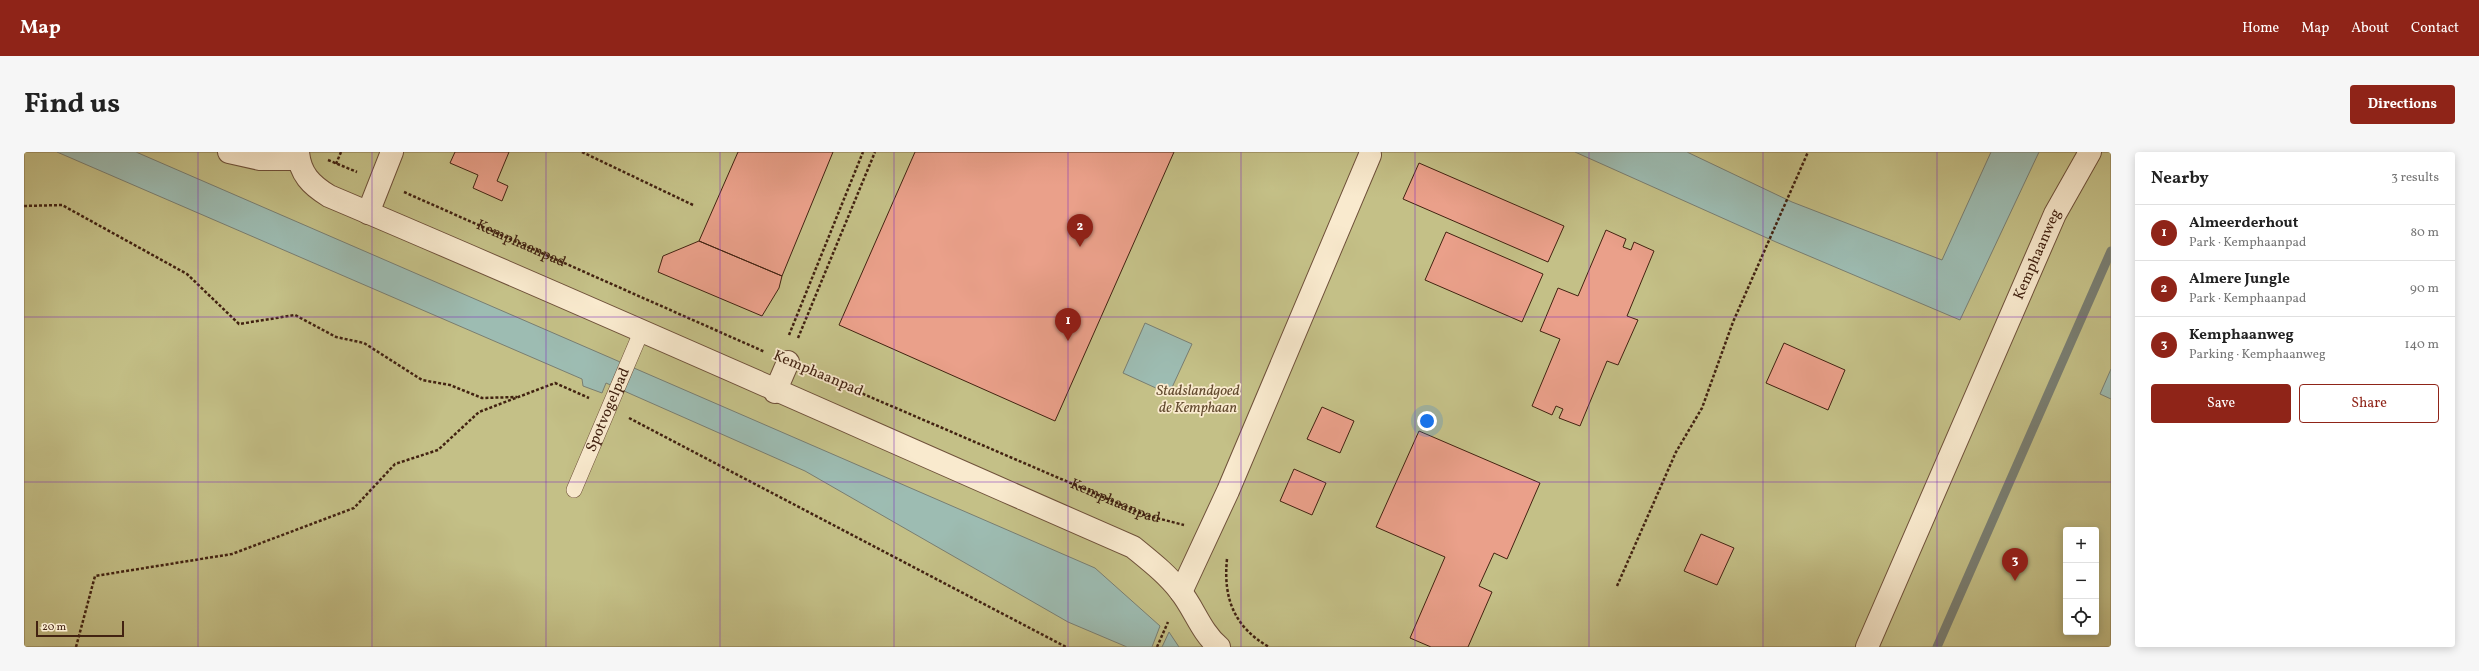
<!DOCTYPE html>
<meta charset="utf-8">
<style>
body{margin:0;font-family:Vollkorn,serif;background:#f6f6f6;color:#222}
.controls{position:absolute;right:12px;bottom:12px;display:grid;overflow:hidden;border-radius:4px;box-shadow:0 2px 10px #0003}
.controls button{width:36px;height:36px;display:grid;place-items:center;padding:0;border:0;border-bottom:1px solid #e0e0e0;background:#fff;color:#222;font:20px sans-serif}
.scale{position:absolute;left:12px;bottom:10px;width:88px;box-sizing:border-box;padding-left:4px;border:2px solid #422211;border-top:0;font-size:11px;line-height:14px;white-space:nowrap;color:#422211;-webkit-text-stroke:3px #f9eace;paint-order:stroke}
.you{position:absolute;left:1403px;top:269px;width:14px;height:14px;margin:-10px;border:3px solid #fff;border-radius:50%;background:#1a73e8;box-shadow:0 0 0 6px #1a73e833}
.badge{display:grid;place-items:center;width:26px;height:26px;border-radius:50%;background:#8f2418;color:#fff;font-size:13px;font-weight:700}
.pin{position:absolute;translate:-50% -33px;filter:drop-shadow(0 1px 2px #0008)}
.pin::after{content:'';position:absolute;top:21px;width:14px;height:12px;background:inherit;clip-path:polygon(0 0,100% 0,50% 100%)}
.list{margin:0;padding:0;list-style:none}
h2{display:flex;justify-content:space-between;align-items:center;height:52px;margin:0;padding:0 16px;font-size:17px}
h2 small{font-size:13px;font-weight:400;color:#767676}
.list li{display:grid;grid-template-columns:26px 1fr auto;gap:12px;align-items:center;box-sizing:border-box;height:56px;padding:0 16px;border-top:1px solid #e0e0e0}
.list b{display:block;font-size:15px;white-space:nowrap}
.list p{margin:0;font-size:13px;white-space:nowrap;color:#767676}
.list em{font-size:13px;font-style:normal;color:#767676}
.actions{display:flex;gap:8px;padding:12px 16px}
.actions a{flex:1;padding:9px 0;border:1px solid #8f2418;border-radius:4px;text-align:center;font-size:14px;color:#8f2418}
.actions .main{background:#8f2418;color:#fff}
.icon{flex:none;width:22px;height:22px;fill:none;stroke:currentColor;stroke-width:2;stroke-linecap:round;stroke-linejoin:round}
.map{position:relative;flex:none;width:2087px;height:495px;overflow:hidden;border-radius:4px}
header{display:flex;align-items:center;gap:24px;box-sizing:border-box;height:56px;padding:0 20px;background:#8f2418;color:#fff}
header strong{font-size:19px}
nav{display:flex;gap:22px;margin-inline-start:auto;font-size:14px}
.intro{display:flex;align-items:center;justify-content:space-between;box-sizing:border-box;height:96px;padding:0 24px}
h1{margin:0;font-size:28px}
.button{padding:10px 18px;border-radius:4px;background:#8f2418;color:#fff;font-size:14px;font-weight:700}
main{display:flex;gap:24px;padding:0 24px}
aside{flex:1;background:#fff;border-radius:4px;box-shadow:0 2px 10px #0003}
.map>svg:first-child{display:block}
.green{fill:#c4c087;stroke:#83714c;fill-rule:evenodd}
.water{fill:#9dbcb2;stroke:#797e72}
.lines{fill:none;stroke-linecap:round;stroke-linejoin:round}
.stream{stroke:#797e72;stroke-width:9}
.building{fill:#eaa08a;stroke:#422211}
.service-casing{stroke:#6f513a;stroke-width:16}
.minor-casing{stroke:#6f513a;stroke-width:24}
.path{stroke:#422211;stroke-width:2.5;stroke-dasharray:3 2;stroke-linecap:butt}
.service{stroke:#f9eace;stroke-width:15}
.minor{stroke:#f9eace;stroke-width:22}
.grid{fill:none;stroke:#7b2cbf;stroke-width:1;stroke-opacity:0.55}
.labels{text-anchor:middle;dominant-baseline:central;stroke-width:3.5;stroke-linejoin:round;paint-order:stroke}
.street-label{font-size:15px;fill:#422211;stroke:#f9eace}
.park-label{font-size:15px;font-style:italic;fill:#624a2e;stroke:#f9eace}
</style>
<header>
<strong>Map</strong>
<nav><a>Home</a><a>Map</a><a>About</a><a>Contact</a></nav>
</header>
<div class="intro"><h1>Find us</h1><a class="button">Directions</a></div>
<main>
<div class="map">
<svg width="2087" height="495" viewBox="0 0 2087 495">
<rect width="100%" height="100%" fill="#f6dfb3"/>
<filter id="stains"><feTurbulence type="fractalNoise" baseFrequency=".005" numOctaves="4"/><feColorMatrix values="0 0 0 0 .2 0 0 0 0 .09 0 0 0 0 .02 0 0 0 .5 -.17"/></filter>
<radialGradient id="worn" r=".72"><stop offset=".6" stop-color="#630" stop-opacity="0"/><stop offset="1" stop-color="#630" stop-opacity=".3"/></radialGradient>
<path class="green" d="M 0,0 L 2087,0 L 2087,495 L 0,495 ZM 2042,378 L 2072,378 L 2072,480 L 2042,480 Z"/>
<path class="water" d="M 33,0 L 112,0 L 1071,416 L 1136,474 L 1128,495 L 1103,495 L 1044,470 L 781,319 L 582,231 L 578,241 L 559,234 L 558,227 Z
M 1551,0 L 1663,0 L 1768,50 L 1918,108 L 1967,0 L 2015,0 L 1936,168 L 1752,90 Z
M 1121,171 L 1168,192 L 1145,242 L 1099,221 Z
M 2087,217 L 2087,247 L 2076,242 Z
M 1145,480 L 1155,495 L 1138,495 Z"/>
<g class="lines">
<path class="stream" d="M 1913,495 L 2087,99"/>
</g>
<path class="building" d="M 431,0 L 485,0 L 473,29 L 484,34 L 478,49 L 449,36 L 454,23 L 426,11 Z
M 714,0 L 809,0 L 758,124 L 675,89 Z
M 891,0 L 1150,0 L 1031,269 L 815,173 Z
M 1395,11 L 1540,74 L 1524,110 L 1379,47 Z
M 1582,78 L 1602,87 L 1599,95 L 1607,98 L 1610,90 L 1630,99 L 1603,164 L 1614,168 L 1594,213 L 1583,209 L 1556,274 L 1535,266 L 1539,257 L 1532,254 L 1528,263 L 1508,254 L 1536,187 L 1516,179 L 1534,136 L 1554,144 Z
M 1422,80 L 1519,122 L 1498,170 L 1401,128 Z
M 675,89 L 758,124 L 755,136 L 738,164 L 634,120 L 639,104 Z
M 1760,191 L 1821,218 L 1804,258 L 1742,231 Z
M 1298,255 L 1330,269 L 1316,301 L 1283,287 Z
M 1395,279 L 1516,331 L 1483,407 L 1470,401 L 1455,434 L 1468,440 L 1444,495 L 1407,495 L 1386,486 L 1421,405 L 1352,375 Z
M 1270,317 L 1302,331 L 1288,363 L 1256,349 Z
M 1677,382 L 1710,396 L 1693,433 L 1660,419 Z"/>
<g class="lines">
<g class="service-casing">
<g id="service">
<path id="s3" d="M 550,338 L 618,178"/>
</g>
</g>
<g class="minor-casing">
<g id="minor">
<path d="M 205,0 L 236,7 L 274,7"/>
<path d="M 274,0 C 276,22 287,33 305,44 C 575,158 841,278 1109,395 C 1126,409 1143,422 1156,439 C 1170,456 1177,480 1195,495"/>
<path d="M 344,61 L 368,0"/>
<path d="M 751,240 L 764,210"/>
<path d="M 1157,440 L 1204,339 L 1346,3"/>
<path id="s4" d="M 1843,495 L 2031,62 L 2066,0"/>
</g>
</g>
<g class="path">
<path d="M 558,0 L 669,53"/>
<path d="M 304,8 L 333,20"/>
<path d="M 312,12 L 317,0"/>
<path id="s1" d="M 380,40 L 741,200"/>
<path d="M 0,54 L 38,53 L 163,122 L 215,172 L 271,163 L 312,185 L 340,191 L 398,228 L 426,233 L 458,246 L 493,245"/>
<path d="M 765,183 L 839,0"/>
<path d="M 774,186 L 851,0"/>
<path id="s2" d="M 788,220 L 1121,363 L 1160,373"/>
<path d="M 605,266 L 1042,495"/>
<path d="M 1203,407 C 1199,446 1210,475 1245,495"/>
<path d="M 1593,434 L 1652,300 L 1678,256 L 1709,170 L 1784,0"/>
<path d="M 52,495 L 71,424 L 208,402 L 330,356 L 371,312 L 414,298 L 455,260 L 531,231 L 565,246"/>
<path d="M 1133,495 L 1144,470"/>
</g>
<use href="#service" class="service"/>
<use href="#minor" class="minor"/>
</g>
<path class="grid" d="M 174,0 L 174,495M 348,0 L 348,495M 522,0 L 522,495M 696,0 L 696,495M 870,0 L 870,495M 1044,0 L 1044,495M 1217,0 L 1217,495M 1391,0 L 1391,495M 1565,0 L 1565,495M 1739,0 L 1739,495M 1913,0 L 1913,495M 0,165 L 2087,165M 0,330 L 2087,330"/>
<g class="labels">
<g class="street-label">
<text stroke="none"><textPath href="#s1" startOffset="128">Kemphaanpad</textPath></text>
<text stroke="none"><textPath href="#s4" startOffset="428">Kemphaanweg</textPath></text>
<text transform="translate(794 222) rotate(23)">Kemphaanpad</text>
<text stroke="none"><textPath href="#s3" startOffset="87">Spotvogelpad</textPath></text>
<text stroke="none"><textPath href="#s2" startOffset="330">Kemphaanpad</textPath></text>
</g>
<g class="park-label">
<text x="1174" y="239">Stadslandgoed<tspan x="1174" dy="17">de Kemphaan</tspan></text>
</g>
</g>
<rect width="100%" height="100%" filter="url(#stains)"/>
<rect width="100%" height="100%" fill="url(#worn)"/>
</svg>
<div class="controls">
<button>+</button>
<button>−</button>
<button><svg class="icon" aria-label="locate" viewBox="0 0 24 24"><circle cx="12" cy="12" r="6"/><path d="M12 2v4M12 18v4M2 12h4M18 12h4"/></svg></button>
</div>
<div class="scale">20 m</div>
<div class="you"></div>
<div class="pin badge" style="left:1044px;top:189px">1</div>
<div class="pin badge" style="left:1056px;top:95px">2</div>
<div class="pin badge" style="left:1991px;top:429px">3</div>
</div>
<aside>
<h2>Nearby<small>3 results</small></h2>
<ul class="list">
<li><span class="badge">1</span><div><b>Almeerderhout</b><p>Park · Kemphaanpad</p></div><em>80 m</em></li>
<li><span class="badge">2</span><div><b>Almere Jungle</b><p>Park · Kemphaanpad</p></div><em>90 m</em></li>
<li><span class="badge">3</span><div><b>Kemphaanweg</b><p>Parking · Kemphaanweg</p></div><em>140 m</em></li>
</ul>
<div class="actions"><a class="main">Save</a><a>Share</a></div>
</aside>
</main>
